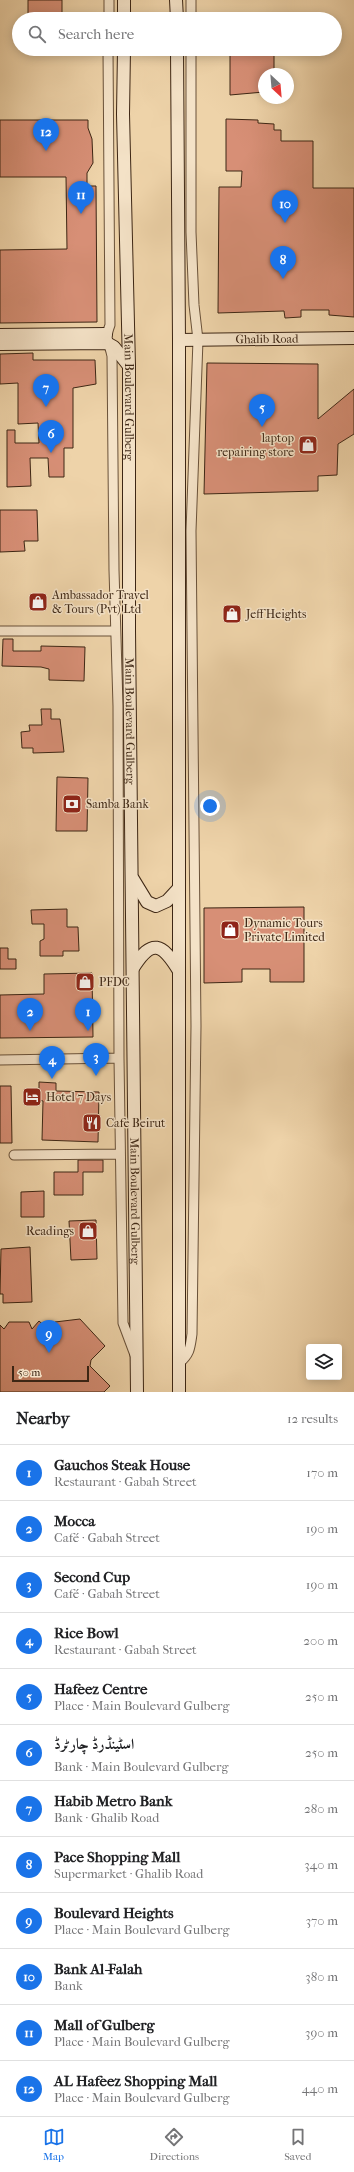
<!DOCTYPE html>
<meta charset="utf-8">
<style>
body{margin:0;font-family:"IM FELL French Canon",Amiri,serif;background:#f2f2f2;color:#202124}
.controls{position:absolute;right:12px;bottom:12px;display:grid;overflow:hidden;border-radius:4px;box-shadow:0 2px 10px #0003}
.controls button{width:36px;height:36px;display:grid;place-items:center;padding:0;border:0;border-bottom:1px solid #e0e0e0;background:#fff;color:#202124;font:20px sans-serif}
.compass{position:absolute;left:258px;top:68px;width:36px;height:36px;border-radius:50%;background:#fff;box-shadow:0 2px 10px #0003;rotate:154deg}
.scale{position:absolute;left:12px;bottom:10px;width:77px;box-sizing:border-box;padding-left:4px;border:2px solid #3d2614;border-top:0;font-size:11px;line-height:14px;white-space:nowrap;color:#3d2614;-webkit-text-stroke:3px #f4e2c7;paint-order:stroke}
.you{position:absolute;left:210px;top:806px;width:14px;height:14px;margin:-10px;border:3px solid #fff;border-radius:50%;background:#1a73e8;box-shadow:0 0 0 6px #1a73e833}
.badge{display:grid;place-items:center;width:26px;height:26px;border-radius:50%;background:#1a73e8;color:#fff;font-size:13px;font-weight:700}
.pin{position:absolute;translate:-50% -33px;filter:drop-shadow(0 1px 2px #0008)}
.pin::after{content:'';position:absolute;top:21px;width:14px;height:12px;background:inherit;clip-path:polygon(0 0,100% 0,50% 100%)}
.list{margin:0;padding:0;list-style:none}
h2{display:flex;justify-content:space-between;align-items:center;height:52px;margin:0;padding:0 16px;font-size:17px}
h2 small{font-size:13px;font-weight:400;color:#757577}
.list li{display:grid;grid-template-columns:26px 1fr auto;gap:12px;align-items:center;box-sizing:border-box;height:56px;padding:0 16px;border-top:1px solid #e0e0e0}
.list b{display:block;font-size:15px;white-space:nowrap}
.list p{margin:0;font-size:13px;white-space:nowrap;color:#757577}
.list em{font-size:13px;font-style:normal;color:#757577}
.icon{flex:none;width:22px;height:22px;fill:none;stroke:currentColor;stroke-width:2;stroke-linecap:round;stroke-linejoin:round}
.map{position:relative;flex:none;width:354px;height:1392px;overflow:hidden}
.search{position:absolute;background:#fff;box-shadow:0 2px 10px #0003;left:12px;right:12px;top:12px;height:44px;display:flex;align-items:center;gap:10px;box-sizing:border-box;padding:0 14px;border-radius:22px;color:#757577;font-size:15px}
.sheet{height:724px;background:#fff}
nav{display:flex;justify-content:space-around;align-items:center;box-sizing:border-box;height:56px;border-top:1px solid #e0e0e0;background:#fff;font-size:11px;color:#757577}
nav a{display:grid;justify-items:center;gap:2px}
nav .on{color:#1a73e8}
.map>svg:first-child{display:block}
.building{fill:#d78f76;stroke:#3d2614}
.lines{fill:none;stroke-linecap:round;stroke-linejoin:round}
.street-casing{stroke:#695139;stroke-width:11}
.secondary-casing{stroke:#3d2614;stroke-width:14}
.street{stroke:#f4e2c7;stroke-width:9}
.secondary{stroke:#f4e2c7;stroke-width:12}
.labels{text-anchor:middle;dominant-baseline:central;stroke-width:3;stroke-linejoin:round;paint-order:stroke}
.street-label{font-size:12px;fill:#3d2614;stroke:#f4e2c7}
.poi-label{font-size:12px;fill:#3d2614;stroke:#f4e2c7;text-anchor:start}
</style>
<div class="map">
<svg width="354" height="1392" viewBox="0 0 354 1392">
<rect width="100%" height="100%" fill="#eed3a9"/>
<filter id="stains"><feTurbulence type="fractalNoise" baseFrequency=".005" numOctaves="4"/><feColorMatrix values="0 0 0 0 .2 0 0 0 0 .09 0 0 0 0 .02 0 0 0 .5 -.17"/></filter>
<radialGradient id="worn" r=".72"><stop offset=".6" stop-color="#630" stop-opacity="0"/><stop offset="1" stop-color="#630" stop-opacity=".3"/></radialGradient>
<path class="building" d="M 28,0 L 62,0 L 62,19 L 28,19 Z
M 230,49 L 255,49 L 255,53 L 274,53 L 274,74 L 264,74 L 264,92 L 230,95 Z
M 226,119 L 258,120 L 258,123 L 274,124 L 274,130 L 281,130 L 281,141 L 313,141 L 313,188 L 354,188 L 354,317 L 329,315 L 329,310 L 301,310 L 301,317 L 285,318 L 284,311 L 218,313 L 219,187 L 241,187 L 242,171 L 226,171 Z
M 0,120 L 88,120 L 88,128 L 92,139 L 93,163 L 87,173 L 87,186 L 96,186 L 97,322 L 0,323 L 0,250 L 67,249 L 66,177 L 0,177 Z
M 33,353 L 33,360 L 95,360 L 96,384 L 73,388 L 73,448 L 64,448 L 64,477 L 49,477 L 48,458 L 30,458 L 31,486 L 7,487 L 7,430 L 15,430 L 15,443 L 39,443 L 38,423 L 18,424 L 18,383 L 0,384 L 0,354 Z
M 207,363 L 318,364 L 318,419 L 354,389 L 354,434 L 338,444 L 337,475 L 318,476 L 318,491 L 204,494 Z
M 0,510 L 37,510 L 38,541 L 24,541 L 25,551 L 0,552 Z
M 3,639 L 13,639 L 13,651 L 41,651 L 41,646 L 85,647 L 84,681 L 49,680 L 49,669 L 41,667 L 2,666 Z
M 41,709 L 51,709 L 51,719 L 60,719 L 64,752 L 33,753 L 33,748 L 22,748 L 21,732 L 30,731 L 29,725 L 42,725 Z
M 57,777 L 88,778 L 87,831 L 56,831 Z
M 304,907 L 304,982 L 270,982 L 270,969 L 242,969 L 242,982 L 204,983 L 204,908 Z
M 67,909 L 67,927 L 78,927 L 79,951 L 63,951 L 63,956 L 40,956 L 40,941 L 44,939 L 44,924 L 32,924 L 31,910 Z
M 0,948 L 8,948 L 8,959 L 16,959 L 16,969 L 0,969 Z
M 92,973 L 93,1037 L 0,1038 L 0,995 L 44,994 L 44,974 Z
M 39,1082 L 56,1083 L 56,1091 L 99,1092 L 98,1142 L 42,1140 L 43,1101 L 39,1100 Z
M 0,1086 L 11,1086 L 12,1143 L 0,1143 Z
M 78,1160 L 103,1160 L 103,1172 L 83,1172 L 83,1195 L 54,1195 L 54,1172 L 78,1172 Z
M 44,1191 L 44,1217 L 21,1217 L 21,1192 Z
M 96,1220 L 97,1259 L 71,1260 L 69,1221 Z
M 30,1247 L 32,1302 L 3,1303 L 3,1294 L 0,1294 L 1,1249 Z
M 80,1319 L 105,1346 L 91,1360 L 90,1366 L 110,1386 L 104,1392 L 0,1392 L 0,1325 L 4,1329 L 9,1322 L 29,1322 L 32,1329 L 39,1321 L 57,1337 L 55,1322 Z"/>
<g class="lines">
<g class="street-casing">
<path id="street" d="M 191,0 L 191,19
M 109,19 L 109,0
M 108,49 L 110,325 C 104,341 109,341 112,356 L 114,570 L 118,706 L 119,1058 L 123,1323 L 135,1355
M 0,631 L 115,631
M 0,1060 L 119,1058
M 14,1155 L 120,1154
M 179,1363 C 190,1354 190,1348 192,1334 L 196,1026 L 191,531 L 198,340 L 194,305 L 191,232 L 191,49"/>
</g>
<g class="secondary-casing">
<g id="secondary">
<path d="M 176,0 L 177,19"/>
<path d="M 124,19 L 124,0"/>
<path id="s1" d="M 124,49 L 123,114 L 129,366 L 129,631 L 137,1392"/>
<path d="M 177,49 L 179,340 L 179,1392"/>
<path d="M 0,335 L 106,334"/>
<path id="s2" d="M 179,340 L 354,338"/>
<path d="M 0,344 L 107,343 L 114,347 L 129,366"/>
<path d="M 133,879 L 147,902 L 156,906 L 167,901 L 179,888"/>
<path d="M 133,968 C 152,938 162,943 179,971"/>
</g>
</g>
<use href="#street" class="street"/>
<use href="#secondary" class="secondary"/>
</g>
<defs>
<g id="shop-square" transform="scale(1)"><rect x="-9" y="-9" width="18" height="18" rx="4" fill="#8f2418" stroke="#f4e2c7"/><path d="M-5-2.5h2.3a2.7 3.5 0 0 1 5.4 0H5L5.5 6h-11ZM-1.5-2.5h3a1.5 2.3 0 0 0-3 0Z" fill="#fff"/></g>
<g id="bank-square" transform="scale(1)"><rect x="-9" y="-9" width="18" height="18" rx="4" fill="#8f2418" stroke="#f4e2c7"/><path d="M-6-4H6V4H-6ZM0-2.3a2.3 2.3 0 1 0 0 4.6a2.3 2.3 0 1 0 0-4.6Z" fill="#fff"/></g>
<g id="hotel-square" transform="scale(1)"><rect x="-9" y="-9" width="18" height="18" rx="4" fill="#8f2418" stroke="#f4e2c7"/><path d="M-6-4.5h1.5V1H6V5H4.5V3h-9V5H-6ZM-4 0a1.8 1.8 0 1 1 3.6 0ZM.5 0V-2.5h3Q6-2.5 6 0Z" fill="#fff"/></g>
<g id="restaurant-square" transform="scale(1)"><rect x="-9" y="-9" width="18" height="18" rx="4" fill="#8f2418" stroke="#f4e2c7"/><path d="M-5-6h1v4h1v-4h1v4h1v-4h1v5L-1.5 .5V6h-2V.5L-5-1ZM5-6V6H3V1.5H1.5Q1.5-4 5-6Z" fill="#fff"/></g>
</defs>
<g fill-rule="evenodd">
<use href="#shop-square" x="308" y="445"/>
<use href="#shop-square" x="38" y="602"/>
<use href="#shop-square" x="232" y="614"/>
<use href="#bank-square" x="72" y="804"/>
<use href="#shop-square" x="230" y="930"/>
<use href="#shop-square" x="85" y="982"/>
<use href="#hotel-square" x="32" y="1097"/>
<use href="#restaurant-square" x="92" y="1123"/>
<use href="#shop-square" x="88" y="1231"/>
</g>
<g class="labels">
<g class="street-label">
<text stroke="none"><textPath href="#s2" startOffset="88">Ghalib Road</textPath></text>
<text stroke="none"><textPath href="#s1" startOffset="348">Main Boulevard Gulberg</textPath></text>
<text stroke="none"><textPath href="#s1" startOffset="672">Main Boulevard Gulberg</textPath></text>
<text stroke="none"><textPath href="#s1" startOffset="1152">Main Boulevard Gulberg</textPath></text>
</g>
<g class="poi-label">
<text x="294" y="438" text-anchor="end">laptop<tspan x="294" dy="14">repairing store</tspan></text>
<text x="52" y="595">Ambassador Travel<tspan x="52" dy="14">&amp; Tours (Pvt) Ltd</tspan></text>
<text x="246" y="614">Jeff Heights</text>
<text x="86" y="804">Samba Bank</text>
<text x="244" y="923">Dynamic Tours<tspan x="244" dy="14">Private Limited</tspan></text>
<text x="99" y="982">PFDC</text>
<text x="46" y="1097">Hotel 7 Days</text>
<text x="106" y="1123">Cafe Beirut</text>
<text x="74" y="1231" text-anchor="end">Readings</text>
</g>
</g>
<rect width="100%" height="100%" filter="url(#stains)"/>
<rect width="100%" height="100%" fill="url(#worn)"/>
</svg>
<div class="controls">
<button><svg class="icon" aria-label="layers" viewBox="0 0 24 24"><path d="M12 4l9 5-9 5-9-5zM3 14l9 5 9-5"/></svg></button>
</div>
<svg class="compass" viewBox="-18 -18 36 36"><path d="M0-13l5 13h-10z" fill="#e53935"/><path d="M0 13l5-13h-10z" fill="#757577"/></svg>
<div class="scale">50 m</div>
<div class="you"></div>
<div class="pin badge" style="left:88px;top:1031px">1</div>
<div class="pin badge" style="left:30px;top:1031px">2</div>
<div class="pin badge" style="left:96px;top:1076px">3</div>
<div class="pin badge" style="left:52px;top:1079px">4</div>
<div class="pin badge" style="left:262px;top:427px">5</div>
<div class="pin badge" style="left:51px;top:453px">6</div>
<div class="pin badge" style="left:46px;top:407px">7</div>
<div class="pin badge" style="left:283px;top:279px">8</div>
<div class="pin badge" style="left:49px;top:1353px">9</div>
<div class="pin badge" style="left:285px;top:223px">10</div>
<div class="pin badge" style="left:81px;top:214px">11</div>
<div class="pin badge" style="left:46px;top:151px">12</div>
<div class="search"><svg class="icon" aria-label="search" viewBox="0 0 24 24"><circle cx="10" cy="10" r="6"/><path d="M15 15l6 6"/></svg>Search here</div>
</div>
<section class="sheet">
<h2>Nearby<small>12 results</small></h2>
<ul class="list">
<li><span class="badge">1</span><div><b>Gauchos Steak House</b><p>Restaurant · Gabah Street</p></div><em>170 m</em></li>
<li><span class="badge">2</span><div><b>Mocca</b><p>Café · Gabah Street</p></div><em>190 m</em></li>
<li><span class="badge">3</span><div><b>Second Cup</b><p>Café · Gabah Street</p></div><em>190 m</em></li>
<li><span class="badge">4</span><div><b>Rice Bowl</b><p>Restaurant · Gabah Street</p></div><em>200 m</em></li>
<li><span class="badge">5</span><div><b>Hafeez Centre</b><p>Place · Main Boulevard Gulberg</p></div><em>250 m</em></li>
<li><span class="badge">6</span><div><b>اسٹینڈرڈ چارٹرڈ</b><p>Bank · Main Boulevard Gulberg</p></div><em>250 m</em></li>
<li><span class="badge">7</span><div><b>Habib Metro Bank</b><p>Bank · Ghalib Road</p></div><em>280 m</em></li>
<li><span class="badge">8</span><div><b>Pace Shopping Mall</b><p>Supermarket · Ghalib Road</p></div><em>340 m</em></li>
<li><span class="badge">9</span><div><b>Boulevard Heights</b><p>Place · Main Boulevard Gulberg</p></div><em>370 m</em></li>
<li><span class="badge">10</span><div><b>Bank Al-Falah</b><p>Bank</p></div><em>380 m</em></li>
<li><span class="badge">11</span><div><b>Mall of Gulberg</b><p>Place · Main Boulevard Gulberg</p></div><em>390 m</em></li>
<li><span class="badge">12</span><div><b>AL Hafeez Shopping Mall</b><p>Place · Main Boulevard Gulberg</p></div><em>440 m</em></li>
</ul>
</section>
<nav>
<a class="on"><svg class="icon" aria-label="map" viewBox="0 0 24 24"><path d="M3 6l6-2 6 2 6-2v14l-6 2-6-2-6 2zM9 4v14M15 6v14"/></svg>Map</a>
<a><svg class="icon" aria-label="directions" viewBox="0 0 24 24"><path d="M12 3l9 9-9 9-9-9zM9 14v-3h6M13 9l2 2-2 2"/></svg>Directions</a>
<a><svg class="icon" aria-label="saved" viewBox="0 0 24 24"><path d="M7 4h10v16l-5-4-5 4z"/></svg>Saved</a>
</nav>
